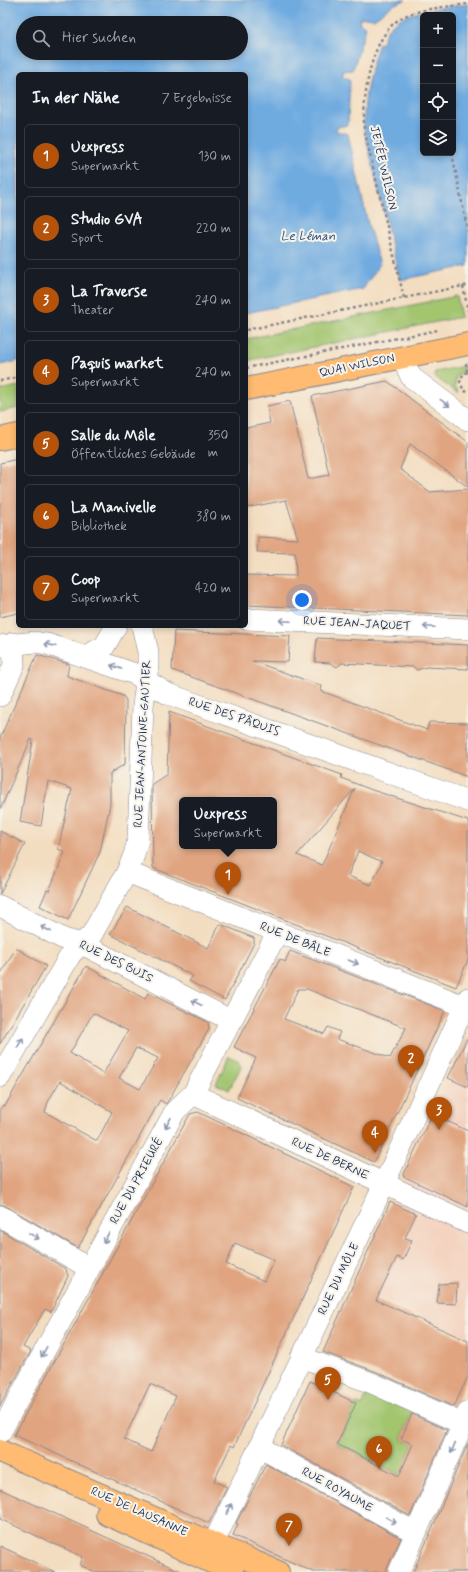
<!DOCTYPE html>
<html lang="de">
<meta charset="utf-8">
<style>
body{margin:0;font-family:Mynerve,sans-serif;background:#20242c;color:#f1f3f6}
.controls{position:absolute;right:12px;top:12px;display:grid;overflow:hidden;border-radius:6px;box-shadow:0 2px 6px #0003}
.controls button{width:36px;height:36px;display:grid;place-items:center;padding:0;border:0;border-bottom:1px solid #363941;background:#171b24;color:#f1f3f6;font:20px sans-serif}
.you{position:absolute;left:302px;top:600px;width:14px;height:14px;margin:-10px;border:3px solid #fff;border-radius:50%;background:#1a73e8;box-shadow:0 0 0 6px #1a73e833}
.badge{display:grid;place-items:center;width:26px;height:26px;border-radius:50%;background:#b45309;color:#fff;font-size:13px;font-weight:700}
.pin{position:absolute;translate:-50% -33px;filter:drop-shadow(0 1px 2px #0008)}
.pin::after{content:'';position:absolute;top:21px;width:14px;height:12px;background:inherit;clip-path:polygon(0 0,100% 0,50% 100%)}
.popup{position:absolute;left:179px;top:797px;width:98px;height:52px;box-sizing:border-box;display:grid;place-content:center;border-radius:6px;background:#171b24;filter:drop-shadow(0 1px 3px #0005);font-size:13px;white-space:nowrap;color:#9ea1a6}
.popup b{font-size:15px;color:#f1f3f6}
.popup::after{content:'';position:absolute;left:50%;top:100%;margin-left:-8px;border:8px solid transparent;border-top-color:#171b24}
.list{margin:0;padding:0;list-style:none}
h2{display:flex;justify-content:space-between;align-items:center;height:52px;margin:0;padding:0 16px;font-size:17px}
h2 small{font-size:13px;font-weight:400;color:#9ea1a6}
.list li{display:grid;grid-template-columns:26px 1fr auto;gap:12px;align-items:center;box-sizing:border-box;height:64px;margin:0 8px 8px;padding:0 8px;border:1px solid #363941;border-radius:6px}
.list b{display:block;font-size:15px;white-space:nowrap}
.list p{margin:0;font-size:13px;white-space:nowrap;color:#9ea1a6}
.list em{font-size:13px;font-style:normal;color:#9ea1a6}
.icon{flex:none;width:22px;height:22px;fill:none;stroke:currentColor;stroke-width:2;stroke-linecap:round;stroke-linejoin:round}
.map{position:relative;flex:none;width:468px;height:1572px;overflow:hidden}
.search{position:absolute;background:#171b24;box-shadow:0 2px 6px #0003;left:16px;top:16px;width:232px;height:44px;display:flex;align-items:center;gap:10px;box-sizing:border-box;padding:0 14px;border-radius:22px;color:#9ea1a6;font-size:15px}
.panel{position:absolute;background:#171b24;box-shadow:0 2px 6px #0003;left:16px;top:72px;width:232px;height:556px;border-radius:6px}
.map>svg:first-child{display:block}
.built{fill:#f4d3c0}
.green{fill:#a2c56e;stroke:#5e7a66}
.water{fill:#6fabe0;stroke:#456d9f;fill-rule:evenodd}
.building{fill:#e0a480;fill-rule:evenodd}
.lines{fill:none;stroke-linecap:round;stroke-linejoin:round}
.minor-casing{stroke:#87868f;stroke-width:22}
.major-casing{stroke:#87868f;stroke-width:24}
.path{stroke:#87868f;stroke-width:2.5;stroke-dasharray:3 3;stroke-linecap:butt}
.minor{stroke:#fff;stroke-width:21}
.major{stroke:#febb71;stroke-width:22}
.oneway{stroke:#8d97ae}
.labels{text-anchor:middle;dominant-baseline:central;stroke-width:4;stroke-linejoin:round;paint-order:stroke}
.street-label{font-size:12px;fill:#1b2f5e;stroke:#f7f3e8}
.water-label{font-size:13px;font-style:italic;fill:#345485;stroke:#f7f3e8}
</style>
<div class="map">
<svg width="468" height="1572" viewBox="0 0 468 1572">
<rect width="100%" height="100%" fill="#f7f3e8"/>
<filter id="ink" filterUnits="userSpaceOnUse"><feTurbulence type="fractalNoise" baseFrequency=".025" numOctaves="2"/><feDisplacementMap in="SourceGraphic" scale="8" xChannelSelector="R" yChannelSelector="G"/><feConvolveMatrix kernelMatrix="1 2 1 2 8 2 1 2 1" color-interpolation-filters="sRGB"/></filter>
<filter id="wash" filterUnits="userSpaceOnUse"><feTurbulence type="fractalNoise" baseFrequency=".012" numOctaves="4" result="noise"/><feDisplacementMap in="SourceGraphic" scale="16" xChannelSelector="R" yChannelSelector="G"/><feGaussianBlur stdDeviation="0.9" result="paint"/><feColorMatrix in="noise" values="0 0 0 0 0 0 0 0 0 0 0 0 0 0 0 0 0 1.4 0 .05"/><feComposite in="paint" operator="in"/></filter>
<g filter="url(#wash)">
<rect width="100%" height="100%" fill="#f3ddc0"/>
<path class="built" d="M 468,1039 L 468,1337 L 354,1285 Z"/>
<path class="green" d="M 457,296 L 461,317 L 246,361 L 246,339 Z
M 464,366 L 465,369 L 462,370 L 464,370 L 456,377 L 455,386 L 459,392 L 458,393 L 435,377 L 435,372 Z
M 18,386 L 18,408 L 0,412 L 0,390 Z
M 229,1056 L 239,1061 L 241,1067 L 229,1090 L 216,1084 Z
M 370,1388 L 414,1408 L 401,1439 L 413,1444 L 400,1475 L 337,1444 L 356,1403 L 362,1406 Z"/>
<path class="water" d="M 0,0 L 406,0 L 393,5 L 374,19 L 369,17 L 360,18 L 359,22 L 366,27 L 353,70 L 343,71 L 343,77 L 350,79 L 348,125 L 337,127 L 336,131 L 348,134 L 368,224 L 380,264 L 363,289 L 246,313 L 246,74 L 18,74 L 18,361 L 0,365 ZM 23,23 L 241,23 L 241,53 L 23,53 Z
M 468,4 L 468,266 L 400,280 L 364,129 C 363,99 369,71 379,43 L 381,44 C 384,39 385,33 388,29 C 403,9 445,8 468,4 ZM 423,15 L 453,15 L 453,153 L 423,153 Z"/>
<g id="blocks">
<path class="building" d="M 387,381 L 468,442 L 468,487 L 410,444 L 400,469 L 430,492 L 468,489 L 468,615 L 246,605 L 246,575 L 296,576 L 295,553 L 257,552 L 258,537 L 298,539 L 286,500 L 246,508 L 246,428 L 270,423 L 267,406 L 290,401 L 308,479 L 329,475 L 312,396 Z
M 18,459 L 18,613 L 0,617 L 0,463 Z
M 174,631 L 290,636 L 288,662 L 252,661 L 322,686 L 321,691 L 427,730 L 429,722 L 468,723 L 468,777 L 172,670 Z
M 317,638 L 468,645 L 468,669 L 426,667 L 417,670 L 414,667 L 342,663 L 337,667 L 330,663 L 315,662 Z
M 37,655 L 69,664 L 67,676 L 123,696 L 126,700 L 125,764 L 110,773 L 110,804 L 100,852 L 68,920 L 40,906 L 47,890 L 49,891 L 65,852 L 58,849 L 72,789 L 48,781 L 41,826 L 20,822 L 33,740 L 31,739 L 0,810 L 0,738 Z
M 169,712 L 342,775 L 341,778 L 372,790 L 468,821 L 468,960 L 456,987 L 153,868 L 152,784 L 167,774 ZM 355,788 L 322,865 L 297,855 ZM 182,800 L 274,800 L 274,846 L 182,846 ZM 358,851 L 382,862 L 371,885 L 348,876 Z
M 0,831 L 25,844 L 0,894 Z
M 127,907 L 208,948 L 220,924 L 254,938 L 254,943 L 225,1000 L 189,981 L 193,976 L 110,934 Z
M 16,948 L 46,966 L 0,1044 L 0,975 Z
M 290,951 L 445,1011 L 374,1162 L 237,1098 L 256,1058 L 234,1047 L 280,959 L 285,962 ZM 298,989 L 307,989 L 406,1028 L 390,1058 L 337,1039 L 340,1032 L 328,1027 L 324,1034 L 284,1019 Z
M 86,966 L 145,999 L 148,993 L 208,1022 L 209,1029 L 168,1101 L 166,1104 L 160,1100 L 78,1248 L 6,1206 L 0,1204 L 0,1110 L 2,1106 L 5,1106 ZM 93,1013 L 128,1031 L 103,1074 L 70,1053 ZM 136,1048 L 158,1058 L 140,1089 L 119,1078 ZM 60,1081 L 112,1112 L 97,1141 L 45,1112 L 48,1102 Z
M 468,1037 L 468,1087 L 448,1078 Z
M 198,1112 L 354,1187 L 234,1447 L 231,1445 L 214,1481 L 227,1487 L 209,1523 L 14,1435 L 190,1114 ZM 235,1243 L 274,1260 L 264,1281 L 226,1264 ZM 150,1384 L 176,1396 L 151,1452 L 124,1439 Z
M 432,1114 L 468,1131 L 468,1207 L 403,1176 Z
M 390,1202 L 416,1214 L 405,1238 L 412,1240 L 403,1260 L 397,1257 L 376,1300 L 468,1341 L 468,1376 L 454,1407 L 377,1372 L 323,1352 Z
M 0,1230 L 66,1269 L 68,1276 L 51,1312 L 45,1309 L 23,1347 L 31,1351 L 0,1406 Z
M 457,1283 L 456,1304 L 437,1303 L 439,1284 Z
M 310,1381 L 356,1403 L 337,1444 L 399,1476 L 413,1444 L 401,1439 L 412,1414 L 447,1430 L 410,1516 L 281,1445 Z
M 468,1443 L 468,1572 L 413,1572 L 425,1545 Z
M 266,1464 L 401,1538 L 385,1572 L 313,1572 L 233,1535 L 238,1524 L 236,1523 Z
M 0,1489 L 47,1510 L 182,1572 L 95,1572 L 80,1565 L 83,1557 L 0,1519 Z
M 0,1546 L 55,1572 L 0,1572 Z"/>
</g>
</g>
<g filter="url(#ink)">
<use href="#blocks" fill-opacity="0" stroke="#87868f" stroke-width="1"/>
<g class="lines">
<g class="minor-casing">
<path id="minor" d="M 404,357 L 406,366 L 411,377 L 468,420
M 246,619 L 468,629
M 0,646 L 35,642 L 47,644 L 135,674 L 168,694 L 468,801
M 85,656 L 104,647 L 116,626
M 0,696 L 14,665 L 13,643
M 127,872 L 464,1006
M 0,906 L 64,939 L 82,944 L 232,1021
M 0,1077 L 71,954 L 92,934 L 127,872 L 134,855 L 138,840 L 143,706 L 148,666 L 148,652 L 142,626
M 193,1094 L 468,1223
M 0,1216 L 89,1268
M 301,1357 L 372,1383 L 454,1420
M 0,1433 L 175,1111 L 193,1094 L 277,933
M 259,1447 L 416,1533
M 206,1559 L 384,1184 L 468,998
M 399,1572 L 468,1412"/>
</g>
<g class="major-casing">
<path id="major" d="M 246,389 L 468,344
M 0,439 L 18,435
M 0,1451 L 278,1572
M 107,1514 L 233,1572"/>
</g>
<path class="path" d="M 452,153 L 468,232
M 463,286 L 468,311
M 404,298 L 364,129 C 363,96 370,32 405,16 C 423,8 448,7 468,4
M 246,330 L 468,285
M 466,363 L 467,372
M 246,368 L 438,330
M 468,372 L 463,374 L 460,382 L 464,391 L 468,392
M 0,381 L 18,377"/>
<use href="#minor" class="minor"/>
<use href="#major" class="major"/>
</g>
<defs><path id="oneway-shaft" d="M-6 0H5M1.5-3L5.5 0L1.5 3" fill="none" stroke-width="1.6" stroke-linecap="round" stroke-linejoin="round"/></defs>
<g class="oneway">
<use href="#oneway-shaft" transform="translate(445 403) rotate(36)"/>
<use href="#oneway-shaft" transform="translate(285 621) rotate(-177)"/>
<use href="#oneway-shaft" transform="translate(429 627) rotate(-177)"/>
<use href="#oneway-shaft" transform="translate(50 645) rotate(-165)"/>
<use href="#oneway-shaft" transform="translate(116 667) rotate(-161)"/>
<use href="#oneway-shaft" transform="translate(46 929) rotate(-153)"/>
<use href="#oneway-shaft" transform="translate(353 962) rotate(21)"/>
<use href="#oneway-shaft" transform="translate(197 1003) rotate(-153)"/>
<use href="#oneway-shaft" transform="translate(20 1043) rotate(-60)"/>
<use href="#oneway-shaft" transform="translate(168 1123) rotate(119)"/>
<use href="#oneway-shaft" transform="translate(34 1236) rotate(30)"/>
<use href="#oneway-shaft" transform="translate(106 1238) rotate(119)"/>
<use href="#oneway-shaft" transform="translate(44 1352) rotate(118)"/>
<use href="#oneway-shaft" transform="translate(453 1448) rotate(113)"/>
<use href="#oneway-shaft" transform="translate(229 1509) rotate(-64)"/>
<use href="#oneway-shaft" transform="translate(391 1520) rotate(29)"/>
</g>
</g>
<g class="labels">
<g class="street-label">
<text transform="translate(383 168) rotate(77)">JETÉE WILSON</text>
<text transform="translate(357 366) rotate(-12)">QUAI WILSON</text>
<text transform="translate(357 624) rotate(3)">RUE JEAN-JAQUET</text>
<text transform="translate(234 717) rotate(19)">RUE DES PÂQUIS</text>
<text transform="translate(143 744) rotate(-87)">RUE JEAN-ANTOINE-GAUTIER</text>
<text transform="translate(295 940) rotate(22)">RUE DE BÂLE</text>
<text transform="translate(116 962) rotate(26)">RUE DES BUIS</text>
<text transform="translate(330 1159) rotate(25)">RUE DE BERNE</text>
<text transform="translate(137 1181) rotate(-61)">RUE DU PRIEURÉ</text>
<text transform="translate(339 1279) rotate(-64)">RUE DU MÔLE</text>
<text transform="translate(337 1490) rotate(29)">RUE ROYAUME</text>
<text transform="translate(139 1512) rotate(24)">RUE DE LAUSANNE</text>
</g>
<g class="water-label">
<text x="308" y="236">Le Léman</text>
</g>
</g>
</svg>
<div class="controls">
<button>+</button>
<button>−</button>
<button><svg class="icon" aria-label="locate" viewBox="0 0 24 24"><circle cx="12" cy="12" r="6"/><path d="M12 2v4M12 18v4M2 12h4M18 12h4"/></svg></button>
<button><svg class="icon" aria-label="layers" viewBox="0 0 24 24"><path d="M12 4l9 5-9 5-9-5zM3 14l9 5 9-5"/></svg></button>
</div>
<div class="you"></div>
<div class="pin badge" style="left:228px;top:895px">1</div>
<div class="popup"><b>Uexpress</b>Supermarkt</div>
<div class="pin badge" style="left:411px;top:1078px">2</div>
<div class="pin badge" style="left:439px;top:1130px">3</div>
<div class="pin badge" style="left:375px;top:1153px">4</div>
<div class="pin badge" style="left:328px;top:1400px">5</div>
<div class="pin badge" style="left:379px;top:1469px">6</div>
<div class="pin badge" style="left:289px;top:1546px">7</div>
<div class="search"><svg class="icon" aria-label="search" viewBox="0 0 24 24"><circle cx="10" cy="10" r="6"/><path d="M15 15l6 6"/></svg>Hier suchen</div>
<section class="panel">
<h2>In der Nähe<small>7 Ergebnisse</small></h2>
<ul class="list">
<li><span class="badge">1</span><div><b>Uexpress</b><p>Supermarkt</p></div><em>130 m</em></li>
<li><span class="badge">2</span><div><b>Studio GVA</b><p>Sport</p></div><em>220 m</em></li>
<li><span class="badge">3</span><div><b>La Traverse</b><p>Theater</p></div><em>240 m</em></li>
<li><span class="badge">4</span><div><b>Paquis market</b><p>Supermarkt</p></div><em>240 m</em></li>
<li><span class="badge">5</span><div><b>Salle du Môle</b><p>Öffentliches Gebäude</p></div><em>350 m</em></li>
<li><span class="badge">6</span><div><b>La Manivelle</b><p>Bibliothek</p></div><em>380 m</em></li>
<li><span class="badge">7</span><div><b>Coop</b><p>Supermarkt</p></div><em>420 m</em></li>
</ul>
</section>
</div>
